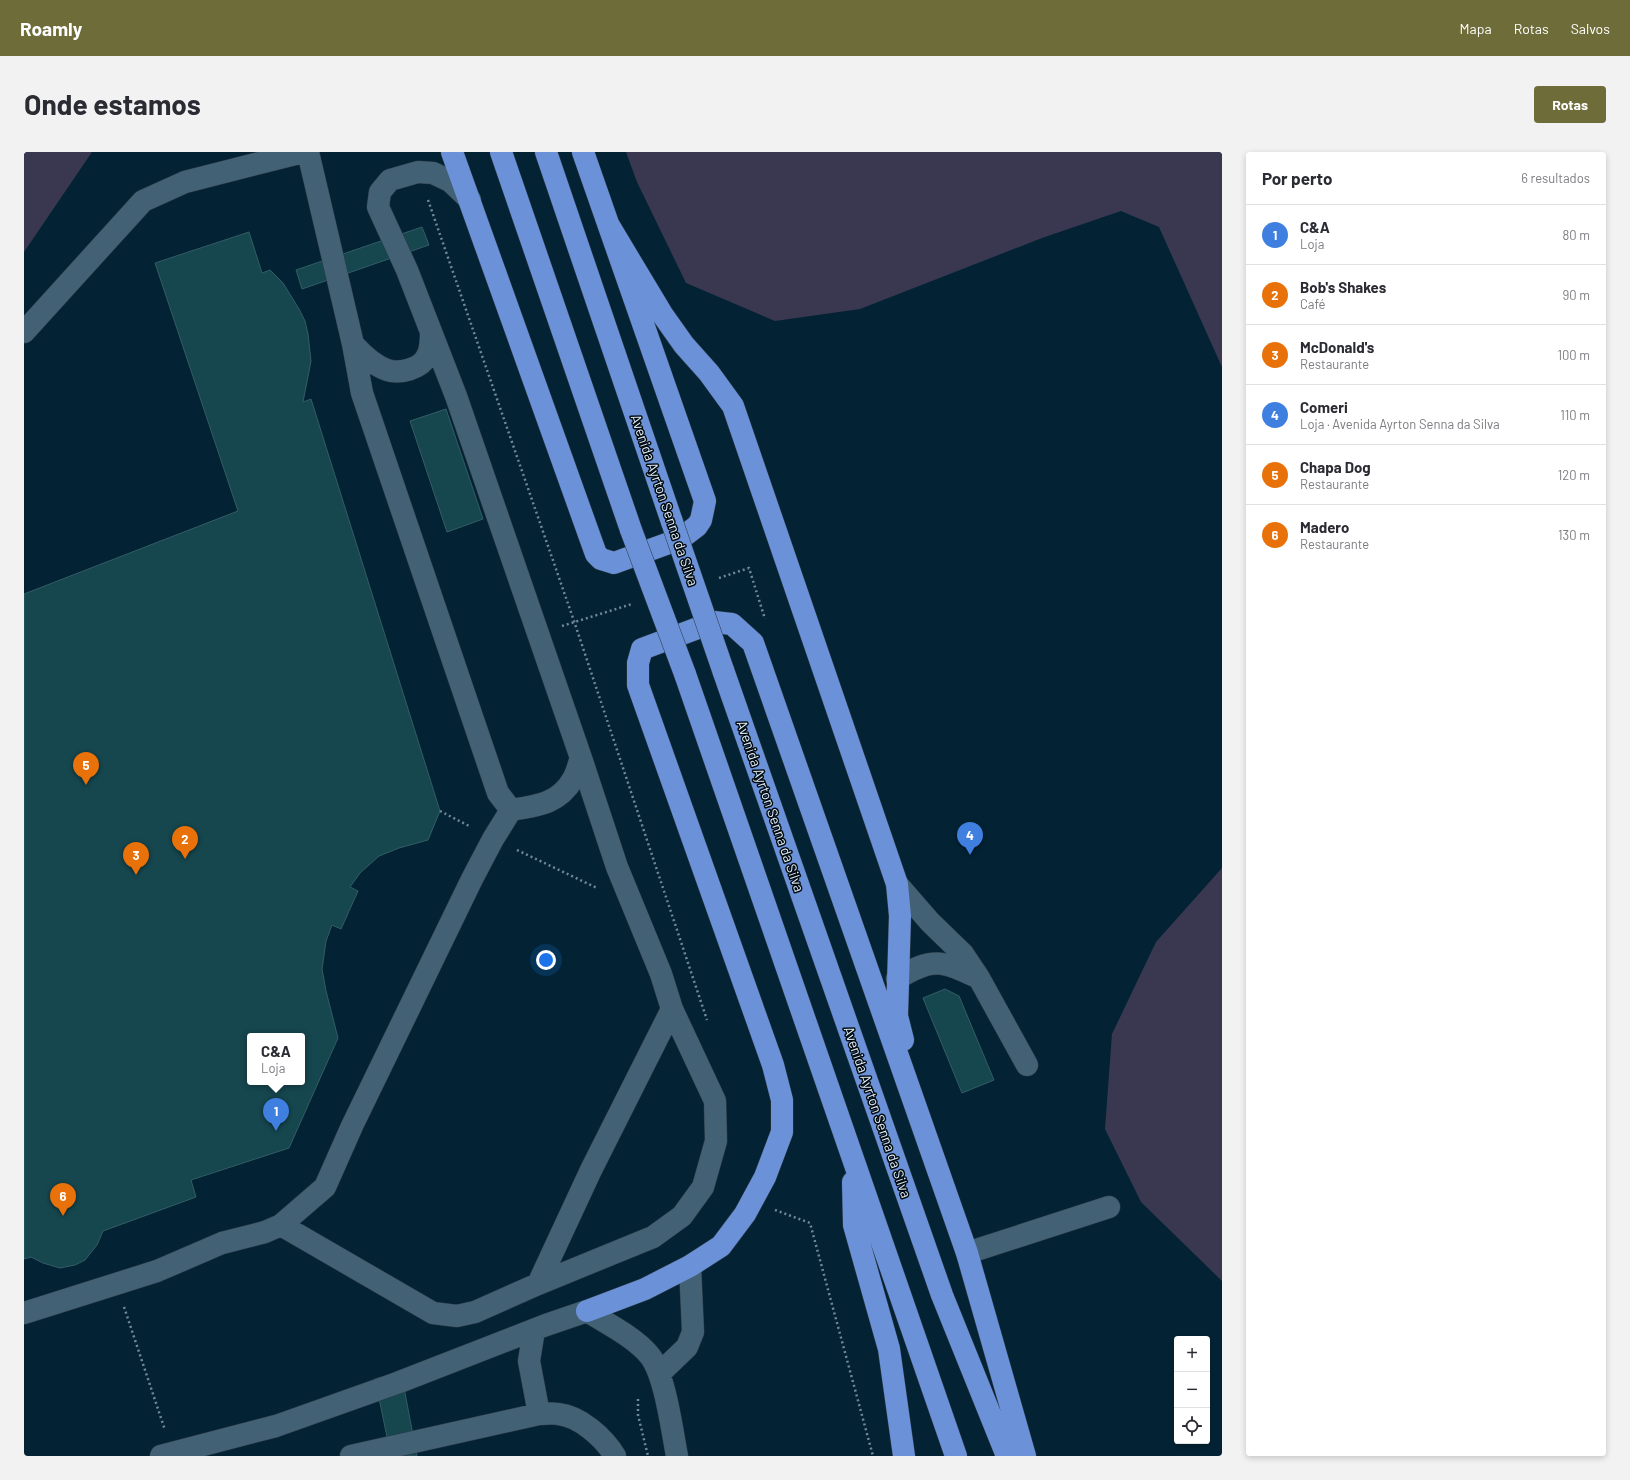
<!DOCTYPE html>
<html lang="pt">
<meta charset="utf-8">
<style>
body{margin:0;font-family:Barlow,sans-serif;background:#f2f2f3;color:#2b2b33}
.controls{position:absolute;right:12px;bottom:12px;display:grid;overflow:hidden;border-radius:4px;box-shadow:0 2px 6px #0003}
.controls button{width:36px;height:36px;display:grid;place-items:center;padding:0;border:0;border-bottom:1px solid #e1e1e2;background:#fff;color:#2b2b33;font:20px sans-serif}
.you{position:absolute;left:522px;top:808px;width:14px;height:14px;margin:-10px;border:3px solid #fff;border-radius:50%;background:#1a73e8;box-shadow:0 0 0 6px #1a73e833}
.badge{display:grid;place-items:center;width:26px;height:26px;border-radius:50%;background:#6e6d39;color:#fff;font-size:13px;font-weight:700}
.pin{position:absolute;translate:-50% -33px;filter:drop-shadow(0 1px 2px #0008)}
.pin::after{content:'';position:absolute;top:21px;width:14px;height:12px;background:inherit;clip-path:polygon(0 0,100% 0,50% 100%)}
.popup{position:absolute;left:223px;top:881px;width:58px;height:52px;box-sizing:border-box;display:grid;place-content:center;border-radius:4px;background:#fff;filter:drop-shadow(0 1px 3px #0005);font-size:13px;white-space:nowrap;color:#7c7c81}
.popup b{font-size:15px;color:#2b2b33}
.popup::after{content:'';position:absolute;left:50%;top:100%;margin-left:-8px;border:8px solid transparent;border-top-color:#fff}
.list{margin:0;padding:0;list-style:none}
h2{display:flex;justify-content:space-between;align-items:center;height:52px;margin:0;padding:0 16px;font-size:17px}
h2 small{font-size:13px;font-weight:400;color:#7c7c81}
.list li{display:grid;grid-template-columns:26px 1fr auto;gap:12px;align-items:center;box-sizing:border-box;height:60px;padding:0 16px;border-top:1px solid #e1e1e2}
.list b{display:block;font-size:15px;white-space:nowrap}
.list p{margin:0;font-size:13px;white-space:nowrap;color:#7c7c81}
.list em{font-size:13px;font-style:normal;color:#7c7c81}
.icon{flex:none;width:22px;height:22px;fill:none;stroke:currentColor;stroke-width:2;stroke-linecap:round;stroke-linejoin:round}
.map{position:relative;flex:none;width:1198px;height:1304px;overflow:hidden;border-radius:4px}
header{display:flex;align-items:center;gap:24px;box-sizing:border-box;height:56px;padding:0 20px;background:#6e6d39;color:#fff}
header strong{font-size:19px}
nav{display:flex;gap:22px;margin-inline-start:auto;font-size:14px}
.intro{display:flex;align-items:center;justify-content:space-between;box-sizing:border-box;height:96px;padding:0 24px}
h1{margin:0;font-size:28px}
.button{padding:10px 18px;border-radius:4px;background:#6e6d39;color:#fff;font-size:14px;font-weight:700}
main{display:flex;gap:24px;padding:0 24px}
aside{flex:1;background:#fff;border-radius:4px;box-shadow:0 2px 6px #0003}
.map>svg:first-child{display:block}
.green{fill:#3a3851}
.building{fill:#16464e;stroke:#335d65;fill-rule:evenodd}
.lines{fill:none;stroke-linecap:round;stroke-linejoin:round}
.minor-casing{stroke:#2e3a46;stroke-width:23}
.highway-casing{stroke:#2e3a46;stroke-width:23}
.path{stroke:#718896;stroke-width:2.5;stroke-dasharray:2 3;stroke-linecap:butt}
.minor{stroke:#426175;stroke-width:22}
.highway{stroke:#6b92d9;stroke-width:22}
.highway-bridge-casing{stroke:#2e3a46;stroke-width:23;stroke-linecap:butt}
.highway-bridge{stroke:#6b92d9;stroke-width:22}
.labels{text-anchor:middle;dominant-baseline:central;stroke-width:3;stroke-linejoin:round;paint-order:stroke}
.street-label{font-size:14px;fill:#e5f3fd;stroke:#020b12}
</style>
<header>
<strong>Roamly</strong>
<nav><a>Mapa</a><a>Rotas</a><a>Salvos</a></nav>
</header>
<div class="intro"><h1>Onde estamos</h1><a class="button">Rotas</a></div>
<main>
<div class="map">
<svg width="1198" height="1304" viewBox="0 0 1198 1304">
<rect width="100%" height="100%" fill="#032334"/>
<path class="green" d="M 0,0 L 68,0 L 0,100 Z
M 602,0 L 1198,0 L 1198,215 L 1135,75 L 1097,59 L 1018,86 L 836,157 L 751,169 L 662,131 L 613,30 Z
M 1198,716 L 1198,1129 L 1117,1050 L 1081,977 L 1088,882 L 1132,790 Z"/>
<path class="building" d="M 398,75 L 405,93 L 278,137 L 272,118 Z
M 225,80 L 238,121 L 246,118 L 259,131 L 275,157 L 281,169 L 284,182 L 287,209 L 279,250 L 287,247 L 416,659 L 404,688 L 375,696 L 355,704 L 336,721 L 326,735 L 334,739 L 317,777 L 308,773 L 302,789 L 298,817 L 302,839 L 314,886 L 265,996 L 167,1028 L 172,1045 L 79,1079 L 73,1093 L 61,1108 L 51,1113 L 36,1116 L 19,1111 L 7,1105 L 0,1107 L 0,442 L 214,359 L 131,111 ZM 226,884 L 278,884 L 278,930 L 226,930 Z
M 422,257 L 459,367 L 423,380 L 386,269 Z
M 921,837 L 935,844 L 970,928 L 938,941 L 899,846 Z
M 377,1220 L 393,1304 L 367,1304 L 351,1227 Z"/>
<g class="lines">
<g class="minor-casing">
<path id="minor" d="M 284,0 L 329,192 L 338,241 L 474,641 L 487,658 C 512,654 535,652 549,627 C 553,621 554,613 557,606 L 432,244 L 383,118 L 354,55 L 356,40 L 366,28 L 394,20 L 409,21 L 426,29 L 446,48
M 0,180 L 119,49 L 161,30 L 279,0
M 329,192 C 338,202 349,213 363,218 C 376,222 397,217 403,204 C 407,197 407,188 407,180
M 873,732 L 906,770 L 939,802 L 955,826 L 1003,913
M 873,827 C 909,804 919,809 955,826
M 257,1073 L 409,1161 L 433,1164 L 451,1160 L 514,1132 L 629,1085 L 658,1064 L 679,1035 L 692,989 L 691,949 L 648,857 L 637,822 L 593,715 L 557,606
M 943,1101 L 1085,1055
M 514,1132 L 567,1018 L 648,857
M 0,1161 L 133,1119 L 198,1091 L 241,1080 L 257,1073 L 301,1035 L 328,974 L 448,727 L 469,687 L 487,658
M 510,1178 L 505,1209 L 515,1262
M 636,1221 L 663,1195 L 669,1180 L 666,1114
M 137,1304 L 252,1274 L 373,1231 L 522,1173 L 563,1159 C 582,1171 612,1186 626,1204 C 641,1223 648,1278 653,1304
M 327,1304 L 515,1262 C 521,1262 528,1261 534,1262 C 556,1264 580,1286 591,1304"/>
</g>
<g class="highway-casing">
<path id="highway" d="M 428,0 L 568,391 L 572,402 L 577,407 L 590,411 L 656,387 L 673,374 L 677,368 L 681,349 L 559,0
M 477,0 L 607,378
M 522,0 L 648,370
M 584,72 L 638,162 L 660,193 L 685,221 L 709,254 L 873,732 L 876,764 L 873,864 L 879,888
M 699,518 L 918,1143 L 983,1304
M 661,522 L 932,1304
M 829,1030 L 830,1073 L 865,1197 L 880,1304
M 563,1159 L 621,1137 L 666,1114 L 697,1094 L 721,1062 L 741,1025 L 758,980 L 758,948 L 749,913 L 614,533 L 614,511 L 618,497 L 690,470 L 708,472 L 729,491 L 943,1101 L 1001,1304"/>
</g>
<path class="path" d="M 404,48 L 550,469 L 683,868
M 695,426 L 725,416 L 741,467
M 538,474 L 608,452
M 416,659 L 447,675
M 493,698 L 573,736
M 751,1058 L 786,1071 L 849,1304
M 100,1155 L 141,1278
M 614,1247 L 614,1263 L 624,1304"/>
<use href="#minor" class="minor"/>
<use href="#highway" class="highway"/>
<g class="highway-bridge-casing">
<path id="highway-bridge" d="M 648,370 L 699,518
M 607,378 L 661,522"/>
</g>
<use href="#highway-bridge" class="highway-bridge"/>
</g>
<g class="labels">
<g class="street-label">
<text transform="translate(641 348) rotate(71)">Avenida Ayrton Senna da Silva</text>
<text transform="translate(747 654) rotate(71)">Avenida Ayrton Senna da Silva</text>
<text transform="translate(854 960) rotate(71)">Avenida Ayrton Senna da Silva</text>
</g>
</g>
</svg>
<div class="controls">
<button>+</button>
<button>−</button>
<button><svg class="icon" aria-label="locate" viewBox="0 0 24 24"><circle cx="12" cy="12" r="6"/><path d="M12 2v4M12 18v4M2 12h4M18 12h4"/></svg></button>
</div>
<div class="you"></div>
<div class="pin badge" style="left:252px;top:979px;background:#3f7fe0">1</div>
<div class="popup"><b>C&amp;A</b>Loja</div>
<div class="pin badge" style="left:161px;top:707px;background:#e8710a">2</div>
<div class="pin badge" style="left:112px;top:723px;background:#e8710a">3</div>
<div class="pin badge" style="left:946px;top:703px;background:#3f7fe0">4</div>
<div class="pin badge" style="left:62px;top:633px;background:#e8710a">5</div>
<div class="pin badge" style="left:39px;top:1064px;background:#e8710a">6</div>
</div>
<aside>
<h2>Por perto<small>6 resultados</small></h2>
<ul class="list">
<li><span class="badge" style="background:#3f7fe0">1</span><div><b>C&amp;A</b><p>Loja</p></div><em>80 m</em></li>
<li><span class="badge" style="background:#e8710a">2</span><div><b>Bob's Shakes</b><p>Café</p></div><em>90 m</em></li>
<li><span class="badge" style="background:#e8710a">3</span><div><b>McDonald's</b><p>Restaurante</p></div><em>100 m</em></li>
<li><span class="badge" style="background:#3f7fe0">4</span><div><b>Comeri</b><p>Loja · Avenida Ayrton Senna da Silva</p></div><em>110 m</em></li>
<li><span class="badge" style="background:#e8710a">5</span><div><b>Chapa Dog</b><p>Restaurante</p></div><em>120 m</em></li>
<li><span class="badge" style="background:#e8710a">6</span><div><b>Madero</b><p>Restaurante</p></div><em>130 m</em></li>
</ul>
</aside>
</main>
